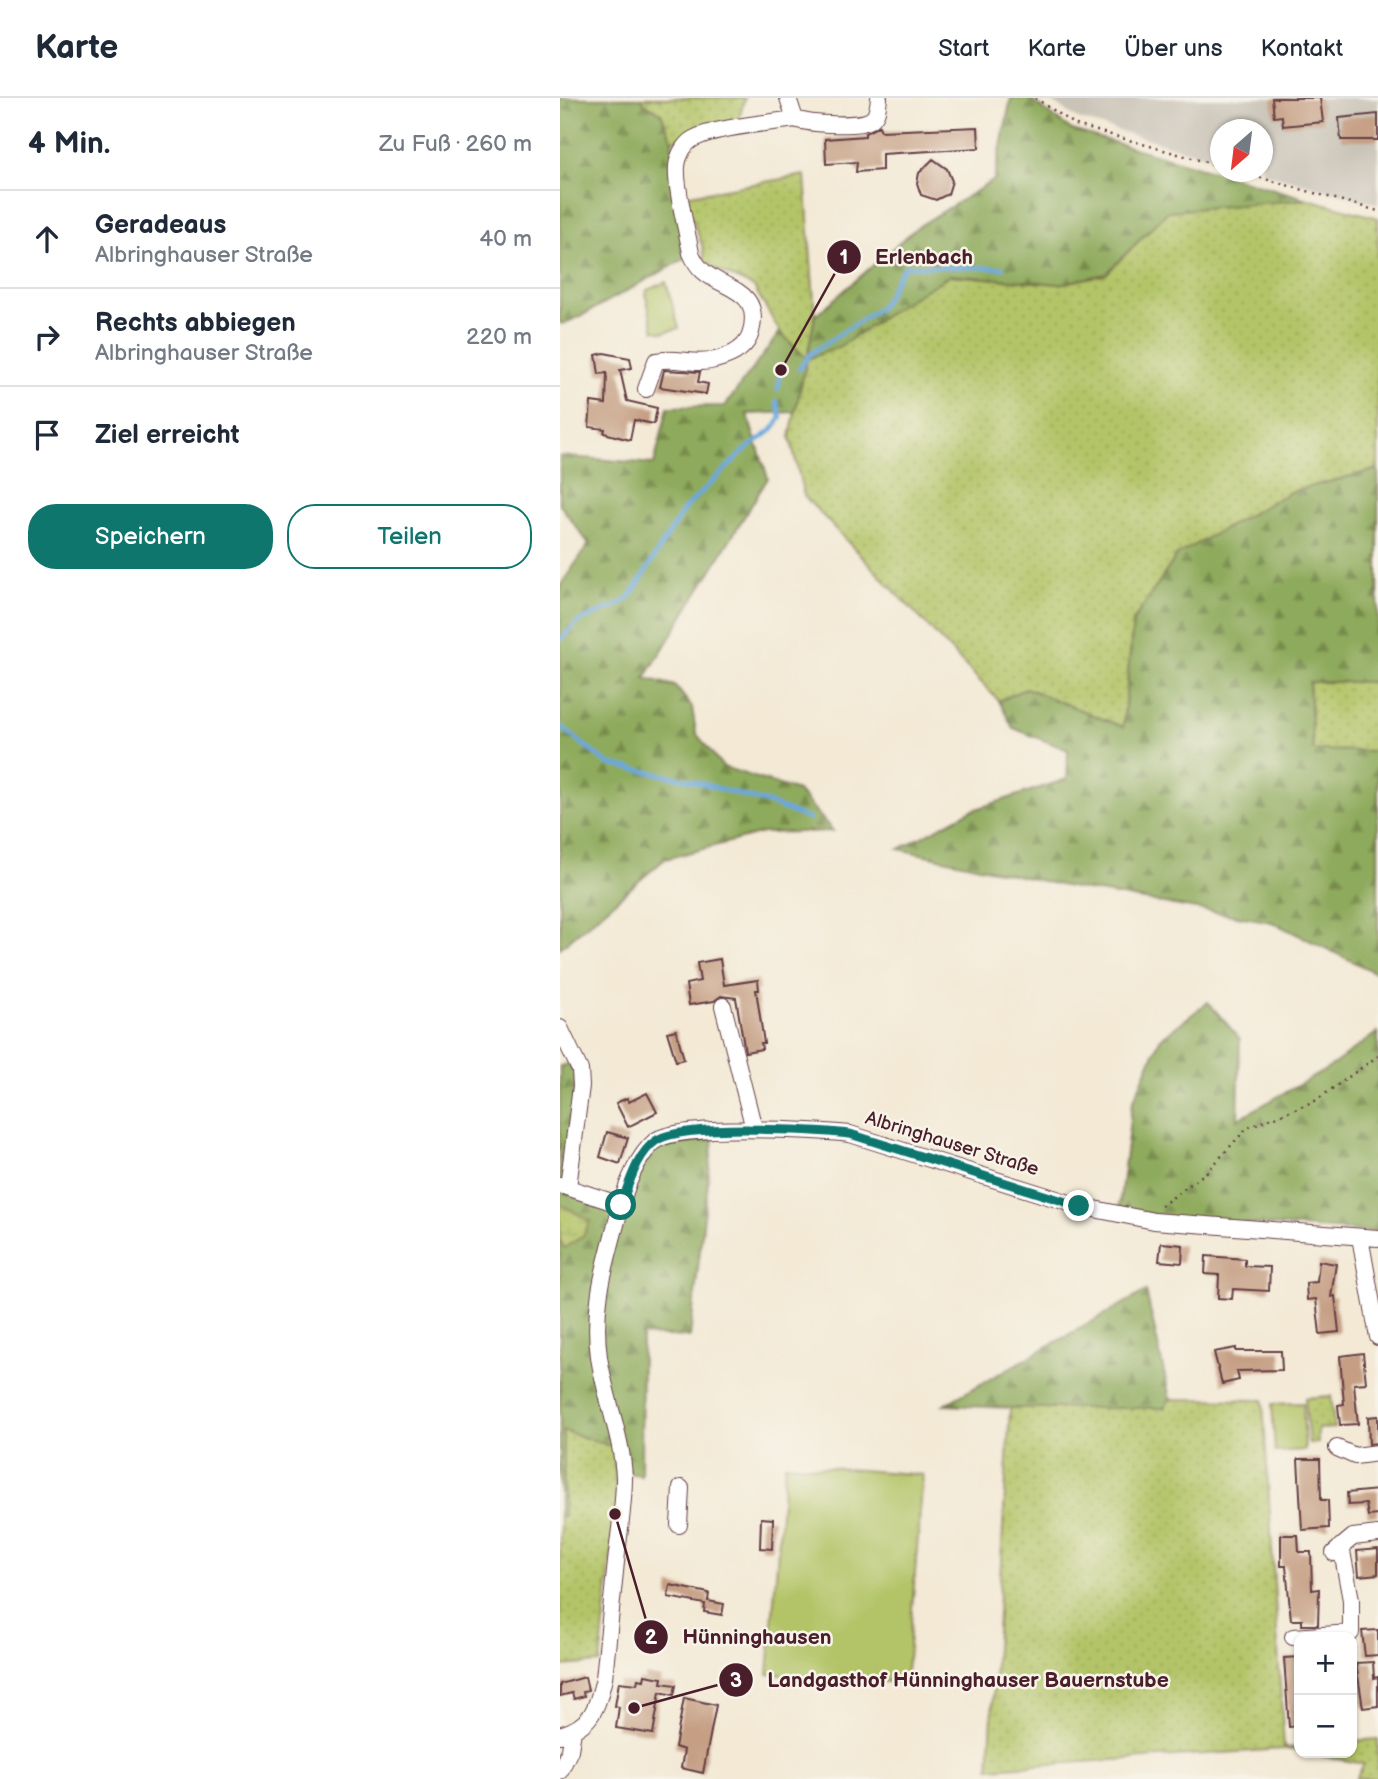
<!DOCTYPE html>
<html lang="de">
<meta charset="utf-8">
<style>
body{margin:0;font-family:"Balsamiq Sans",sans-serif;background:#f2f2f3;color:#1f2937}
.controls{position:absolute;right:21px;bottom:21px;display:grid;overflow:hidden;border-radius:14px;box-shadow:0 2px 5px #0004}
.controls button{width:63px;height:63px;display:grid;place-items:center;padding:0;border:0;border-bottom:2px solid #e0e1e3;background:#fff;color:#1f2937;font:35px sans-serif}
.compass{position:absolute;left:650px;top:21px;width:63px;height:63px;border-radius:50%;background:#fff;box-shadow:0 2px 5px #0004;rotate:208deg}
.stop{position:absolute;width:21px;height:21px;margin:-16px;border:5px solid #0f766e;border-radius:50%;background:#fff}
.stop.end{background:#0f766e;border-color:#fff;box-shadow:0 2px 7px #0008}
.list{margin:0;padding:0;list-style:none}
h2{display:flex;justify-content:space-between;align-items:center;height:91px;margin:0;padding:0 28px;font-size:30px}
h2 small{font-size:23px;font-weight:400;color:#747a83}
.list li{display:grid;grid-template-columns:46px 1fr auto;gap:21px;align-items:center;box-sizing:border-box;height:98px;padding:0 28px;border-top:2px solid #e0e1e3}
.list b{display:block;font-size:26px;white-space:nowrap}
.list p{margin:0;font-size:23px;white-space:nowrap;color:#747a83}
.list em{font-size:23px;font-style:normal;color:#747a83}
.actions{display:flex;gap:14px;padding:21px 28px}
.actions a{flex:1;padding:16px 0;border:2px solid #0f766e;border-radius:28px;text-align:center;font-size:24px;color:#0f766e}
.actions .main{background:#0f766e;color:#fff}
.icon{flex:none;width:38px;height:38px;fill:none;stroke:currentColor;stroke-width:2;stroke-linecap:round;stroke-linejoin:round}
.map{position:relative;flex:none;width:818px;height:1681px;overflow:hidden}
header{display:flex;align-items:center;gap:42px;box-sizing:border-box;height:98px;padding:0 35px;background:#fff;border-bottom:2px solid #e0e1e3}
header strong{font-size:33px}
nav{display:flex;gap:38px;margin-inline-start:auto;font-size:24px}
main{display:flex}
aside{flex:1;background:#fff}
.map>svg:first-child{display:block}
.industrial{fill:#c9c3b8}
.grass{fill:url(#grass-dots);stroke:#7e7249;stroke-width:2}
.forest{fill:url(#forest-firs);stroke:#6c6444;stroke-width:2}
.wetland{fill:url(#wetland-marsh);stroke:#7e7249;stroke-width:2}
.pitch{fill:#b3c467;stroke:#7e7249;stroke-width:2}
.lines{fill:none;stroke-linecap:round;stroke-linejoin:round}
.stream{stroke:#6ba8dd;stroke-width:4.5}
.building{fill:#c59e83}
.minor-casing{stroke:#633d44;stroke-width:18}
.path{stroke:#633d44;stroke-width:2.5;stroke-dasharray:2 5;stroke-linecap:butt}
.minor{stroke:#fff;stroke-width:16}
.route{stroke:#0f766e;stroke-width:9}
.labels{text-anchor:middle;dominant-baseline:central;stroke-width:5;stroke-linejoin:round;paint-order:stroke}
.street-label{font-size:19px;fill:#4a1f2b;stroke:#f7f3e8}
.leader{fill:none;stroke:#4a1f2b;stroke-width:2.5}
.callout-dot{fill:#4a1f2b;stroke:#f7f3e8;stroke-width:2.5}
.mark-label{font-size:21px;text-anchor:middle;font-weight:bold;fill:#fff}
.callout-label{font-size:21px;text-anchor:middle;font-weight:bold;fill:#4a1f2b;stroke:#f7f3e8;stroke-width:5;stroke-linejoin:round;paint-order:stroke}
</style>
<header>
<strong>Karte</strong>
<nav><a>Start</a><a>Karte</a><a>Über uns</a><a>Kontakt</a></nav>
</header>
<main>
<aside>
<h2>4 Min.<small>Zu Fuß · 260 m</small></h2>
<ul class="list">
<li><svg class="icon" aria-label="ahead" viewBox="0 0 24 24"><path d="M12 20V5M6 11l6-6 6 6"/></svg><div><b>Geradeaus</b><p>Albringhauser Straße</p></div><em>40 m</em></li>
<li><svg class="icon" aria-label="right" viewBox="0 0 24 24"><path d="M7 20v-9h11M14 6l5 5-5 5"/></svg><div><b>Rechts abbiegen</b><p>Albringhauser Straße</p></div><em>220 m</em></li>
<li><svg class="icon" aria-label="arrive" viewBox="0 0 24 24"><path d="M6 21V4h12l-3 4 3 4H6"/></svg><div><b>Ziel erreicht</b></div></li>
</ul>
<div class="actions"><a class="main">Speichern</a><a>Teilen</a></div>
</aside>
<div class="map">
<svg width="818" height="1681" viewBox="0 0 818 1681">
<defs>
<pattern id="grass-dots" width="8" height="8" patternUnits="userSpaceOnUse" patternTransform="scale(1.75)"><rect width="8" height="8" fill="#b3c467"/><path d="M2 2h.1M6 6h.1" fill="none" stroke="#9ba85a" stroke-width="1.8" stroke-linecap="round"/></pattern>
<pattern id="forest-firs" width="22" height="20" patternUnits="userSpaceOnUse" patternTransform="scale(1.75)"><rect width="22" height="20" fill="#8eaa5c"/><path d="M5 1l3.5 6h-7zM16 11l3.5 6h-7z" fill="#768a4c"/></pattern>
<pattern id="wetland-marsh" width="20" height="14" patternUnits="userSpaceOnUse" patternTransform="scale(1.75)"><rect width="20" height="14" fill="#b3c467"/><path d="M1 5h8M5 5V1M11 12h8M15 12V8" fill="none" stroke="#9ba85a"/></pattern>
</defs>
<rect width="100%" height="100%" fill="#f7f3e8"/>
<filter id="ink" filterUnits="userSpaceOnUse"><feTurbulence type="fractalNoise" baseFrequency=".0143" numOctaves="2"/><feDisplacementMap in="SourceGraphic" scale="14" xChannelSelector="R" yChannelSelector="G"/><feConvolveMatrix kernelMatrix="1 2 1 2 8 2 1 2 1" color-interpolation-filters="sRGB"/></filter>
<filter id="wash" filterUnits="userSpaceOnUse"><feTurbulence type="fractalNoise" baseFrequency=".00686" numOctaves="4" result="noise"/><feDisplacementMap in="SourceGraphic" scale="28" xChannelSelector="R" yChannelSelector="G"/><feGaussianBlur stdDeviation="1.57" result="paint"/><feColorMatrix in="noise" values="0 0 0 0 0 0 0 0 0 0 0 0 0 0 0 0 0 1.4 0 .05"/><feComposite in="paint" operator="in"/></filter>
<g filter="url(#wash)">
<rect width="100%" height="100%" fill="#f3e9d5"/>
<path class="industrial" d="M 486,0 L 818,0 L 818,106 L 701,74 L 702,74 L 702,32 L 660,32 L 660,62 L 518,21 Z"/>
<path class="grass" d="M 82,0 L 185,0 L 178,24 L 112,43 L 101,15 L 84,5 Z
M 245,77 L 255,218 L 247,261 L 390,177 L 499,186 L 546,176 L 608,113 L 748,101 L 818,120 L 818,371 L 730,394 L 573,523 L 563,630 L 466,590 L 439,603 L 244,398 L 230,339 L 246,261 L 220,234 L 194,189 L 145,166 L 143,150 L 124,98 Z
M 749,584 L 818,584 L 818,653 L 753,653 Z
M 771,1298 L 774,1330 L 758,1331 L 758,1345 L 749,1346 L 745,1300 Z
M 610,1301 L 703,1302 L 724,1650 L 739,1649 L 739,1653 L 724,1651 L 429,1670 L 450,1310 L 604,1310 Z
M 3,1332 L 53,1348 L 57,1400 L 40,1565 L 0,1568 L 0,1418 L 4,1417 Z
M 818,1641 L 818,1681 L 796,1681 L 804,1666 L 746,1655 L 792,1655 L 792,1643 Z"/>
<path class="forest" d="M 0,0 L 82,0 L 84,5 L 101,15 L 112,43 L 117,101 L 128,159 L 21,218 L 3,226 L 0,225 Z
M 451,0 L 468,0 L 512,32 L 748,101 L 608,113 L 546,176 L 499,186 L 390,177 L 341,207 L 279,249 L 247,261 L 235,314 L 187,316 L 208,380 L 85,580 L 115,588 L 132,609 L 136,635 L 163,669 L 238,693 L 273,733 L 203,735 L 105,761 L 0,850 L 0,488 L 29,446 L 0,407 L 0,358 L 94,366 L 108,309 L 165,308 L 220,234 L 247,261 L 255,218 L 356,130 L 434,82 Z
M 818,371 L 818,584 L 749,584 L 753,652 L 818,653 L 818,876 L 712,824 L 509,789 L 339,751 L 410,713 L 507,681 L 508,652 L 453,630 L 439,603 L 466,590 L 563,629 L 573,523 L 617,457 L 730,394 Z
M 648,904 L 680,941 L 678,1021 L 767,971 L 818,934 L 818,1134 L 613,1121 L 559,1110 L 572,1006 L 600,941 Z
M 12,965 L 16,973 L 5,1084 L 0,1083 L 0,968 Z
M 153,1040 L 130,1239 L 82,1237 L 81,1377 L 68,1375 L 64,1352 L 4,1333 L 4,1418 L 0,1418 L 0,1092 L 67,1111 C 88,1054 88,1042 153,1040 Z
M 586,1193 L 610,1301 L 604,1310 L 450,1310 L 384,1307 Z"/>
<path class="wetland" d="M 0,1106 L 30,1123 L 23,1138 L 4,1150 L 0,1141 Z"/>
<path class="pitch" d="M 106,184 L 119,230 L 104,234 L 94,232 L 86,199 L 87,192 Z
M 743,1305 L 745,1352 L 715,1354 L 712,1306 Z
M 225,1366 L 363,1377 L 346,1585 L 208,1576 Z"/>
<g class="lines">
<path class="stream" d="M 239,271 L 250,256 L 319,210 C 331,198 333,179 346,168 L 443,170
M 218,291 L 221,272
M 0,542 L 18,524 L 62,505 L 70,499 L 124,411 L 185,352 L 211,333 L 221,320 L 217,303
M 0,628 L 48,666 L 130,682 L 211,706 L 249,721"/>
</g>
<g id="blocks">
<path class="building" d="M 712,0 L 760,0 L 763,24 L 723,28 L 722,18 L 714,19 Z
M 818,16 L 818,42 L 781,42 L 779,20 Z
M 319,28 L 321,33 L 418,29 L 419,50 L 322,56 L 322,72 L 296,74 L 297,64 L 266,66 L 265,41 L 305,38 L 305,35 Z
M 373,61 L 387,71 L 392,83 L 388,96 L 376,102 L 361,97 L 357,85 L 359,75 Z
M 44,255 L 70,260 L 72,270 L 60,272 L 67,303 L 97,310 L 94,326 L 74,322 L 70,342 L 44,335 L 45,331 L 29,329 L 31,304 L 46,306 L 47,275 L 39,276 L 36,257 Z
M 104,272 L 140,274 L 138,284 L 148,286 L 146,296 L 100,289 Z
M 160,861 L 164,887 L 198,882 L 199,892 L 196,892 L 204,945 L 201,945 L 202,951 L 185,954 L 176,900 L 161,898 L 154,903 L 129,907 L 126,886 L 140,883 L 137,865 Z
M 116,932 L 124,961 L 116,963 L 107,934 Z
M 87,995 L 97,1014 L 68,1029 L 56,1005 L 67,1000 L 69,1004 Z
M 47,1034 L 68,1040 L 60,1066 L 40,1059 Z
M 601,1145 L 623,1147 L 622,1165 L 599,1163 Z
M 646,1158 L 685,1161 L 685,1168 L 710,1169 L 709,1193 L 673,1191 L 672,1201 L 658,1200 L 659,1177 L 645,1176 Z
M 759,1163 L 776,1166 L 771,1199 L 775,1198 L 779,1234 L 760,1236 L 756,1201 L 747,1202 L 746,1185 L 757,1184 Z
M 676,1250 L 676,1253 L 721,1253 L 722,1272 L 677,1273 L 679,1282 L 662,1286 L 654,1254 Z
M 803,1255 L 806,1285 L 794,1286 L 798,1326 L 780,1327 L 778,1307 L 784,1306 L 780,1258 Z
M 818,1318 L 818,1345 L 809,1346 L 808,1319 Z
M 738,1361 L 760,1361 L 761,1402 L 768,1402 L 769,1430 L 742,1432 Z
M 818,1392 L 818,1417 L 808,1418 L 806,1406 L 788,1407 L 787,1395 Z
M 201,1420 L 213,1421 L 212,1451 L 200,1450 Z
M 721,1437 L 738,1437 L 739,1454 L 751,1454 L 752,1492 L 759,1491 L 758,1527 L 742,1527 L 742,1522 L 731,1522 L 726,1468 L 721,1468 Z
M 818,1451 L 818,1476 L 799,1478 L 797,1453 Z
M 110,1487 L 149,1495 L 148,1503 L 164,1506 L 162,1517 L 144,1514 L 145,1506 L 108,1499 Z
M 818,1532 L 818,1557 L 805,1558 L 802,1533 Z
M 739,1559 L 739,1628 L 729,1629 L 724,1560 Z
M 813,1564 L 814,1580 L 818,1579 L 818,1608 L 803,1610 L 796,1565 Z
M 85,1577 L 102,1580 L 101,1585 L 116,1587 L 114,1597 L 100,1594 L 93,1636 L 56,1630 L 59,1609 L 55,1608 L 59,1584 L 77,1586 L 78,1581 L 84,1582 Z
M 25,1579 L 28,1592 L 23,1594 L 24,1598 L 14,1601 L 12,1595 L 0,1598 L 0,1586 Z
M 124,1600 L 156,1607 L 143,1675 L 121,1670 L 124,1652 L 115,1649 Z"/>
</g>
</g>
<g filter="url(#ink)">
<use href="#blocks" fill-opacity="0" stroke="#633d44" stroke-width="2"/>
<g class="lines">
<g class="minor-casing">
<path id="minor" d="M 235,21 C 249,26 301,30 312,21 C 318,16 318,7 319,0
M 86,291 L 96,263 C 116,258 135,268 155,262 C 171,258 187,251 191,234 C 202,191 164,192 143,173 C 137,168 134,162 131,155 C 127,133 115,89 117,68 C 118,58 124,46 133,41 C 154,29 210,25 235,21 L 228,0
M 163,908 L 194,1031
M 0,930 L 20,972 L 21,988 L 8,1089
M 0,1087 L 61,1107
M 800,1139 L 818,1239
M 777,1350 L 795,1358 L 818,1355
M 119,1427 L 121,1390
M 774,1455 L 793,1439 L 818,1436
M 733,1539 L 791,1535 L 791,1502 L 781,1448
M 0,1637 C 32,1628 37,1610 44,1580 C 48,1541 52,1503 56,1464 C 59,1436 64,1407 64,1379 C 62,1339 45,1299 39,1259 C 32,1207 45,1168 58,1119 C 64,1094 75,1060 95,1043 C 119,1025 256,1032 290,1036 L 519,1108 L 594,1123 L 818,1140
M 0,1673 L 10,1652 L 13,1633"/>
</g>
<path class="path" d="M 475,0 L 516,27 L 660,68
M 680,74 L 818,113
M 601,1108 L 648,1073 L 687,1030 L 755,1003 L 818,958"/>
<use href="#minor" class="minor"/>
</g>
</g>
<g class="lines" filter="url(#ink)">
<path class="route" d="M 61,1107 C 69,1086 77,1055 97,1042 C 125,1025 254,1032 290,1036 L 519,1108"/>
</g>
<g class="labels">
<g class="street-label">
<text transform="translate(392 1046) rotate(17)">Albringhauser Straße</text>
</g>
</g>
<path class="leader" d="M221 272L284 159M55 1416L91 1539M74 1610L176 1582"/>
<g class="callout-dot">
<circle cx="221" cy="272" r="7"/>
<circle cx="55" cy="1416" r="7"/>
<circle cx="74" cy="1610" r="7"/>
<circle cx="284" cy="159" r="18"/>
<circle cx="91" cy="1539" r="18"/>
<circle cx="176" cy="1582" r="18"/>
</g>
<g class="mark-label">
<text x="284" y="166">1</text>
<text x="91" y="1546">2</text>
<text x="176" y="1589">3</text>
</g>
<g class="callout-label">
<text x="364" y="166">Erlenbach</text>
<text x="197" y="1546">Hünninghausen</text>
<text x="408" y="1589">Landgasthof Hünninghauser Bauernstube</text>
</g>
</svg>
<div class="controls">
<button>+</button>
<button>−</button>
</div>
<svg class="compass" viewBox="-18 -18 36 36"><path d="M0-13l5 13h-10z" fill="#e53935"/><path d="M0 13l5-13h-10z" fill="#747a83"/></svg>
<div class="stop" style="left:61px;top:1107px"></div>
<div class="stop end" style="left:519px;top:1108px"></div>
</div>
</main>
